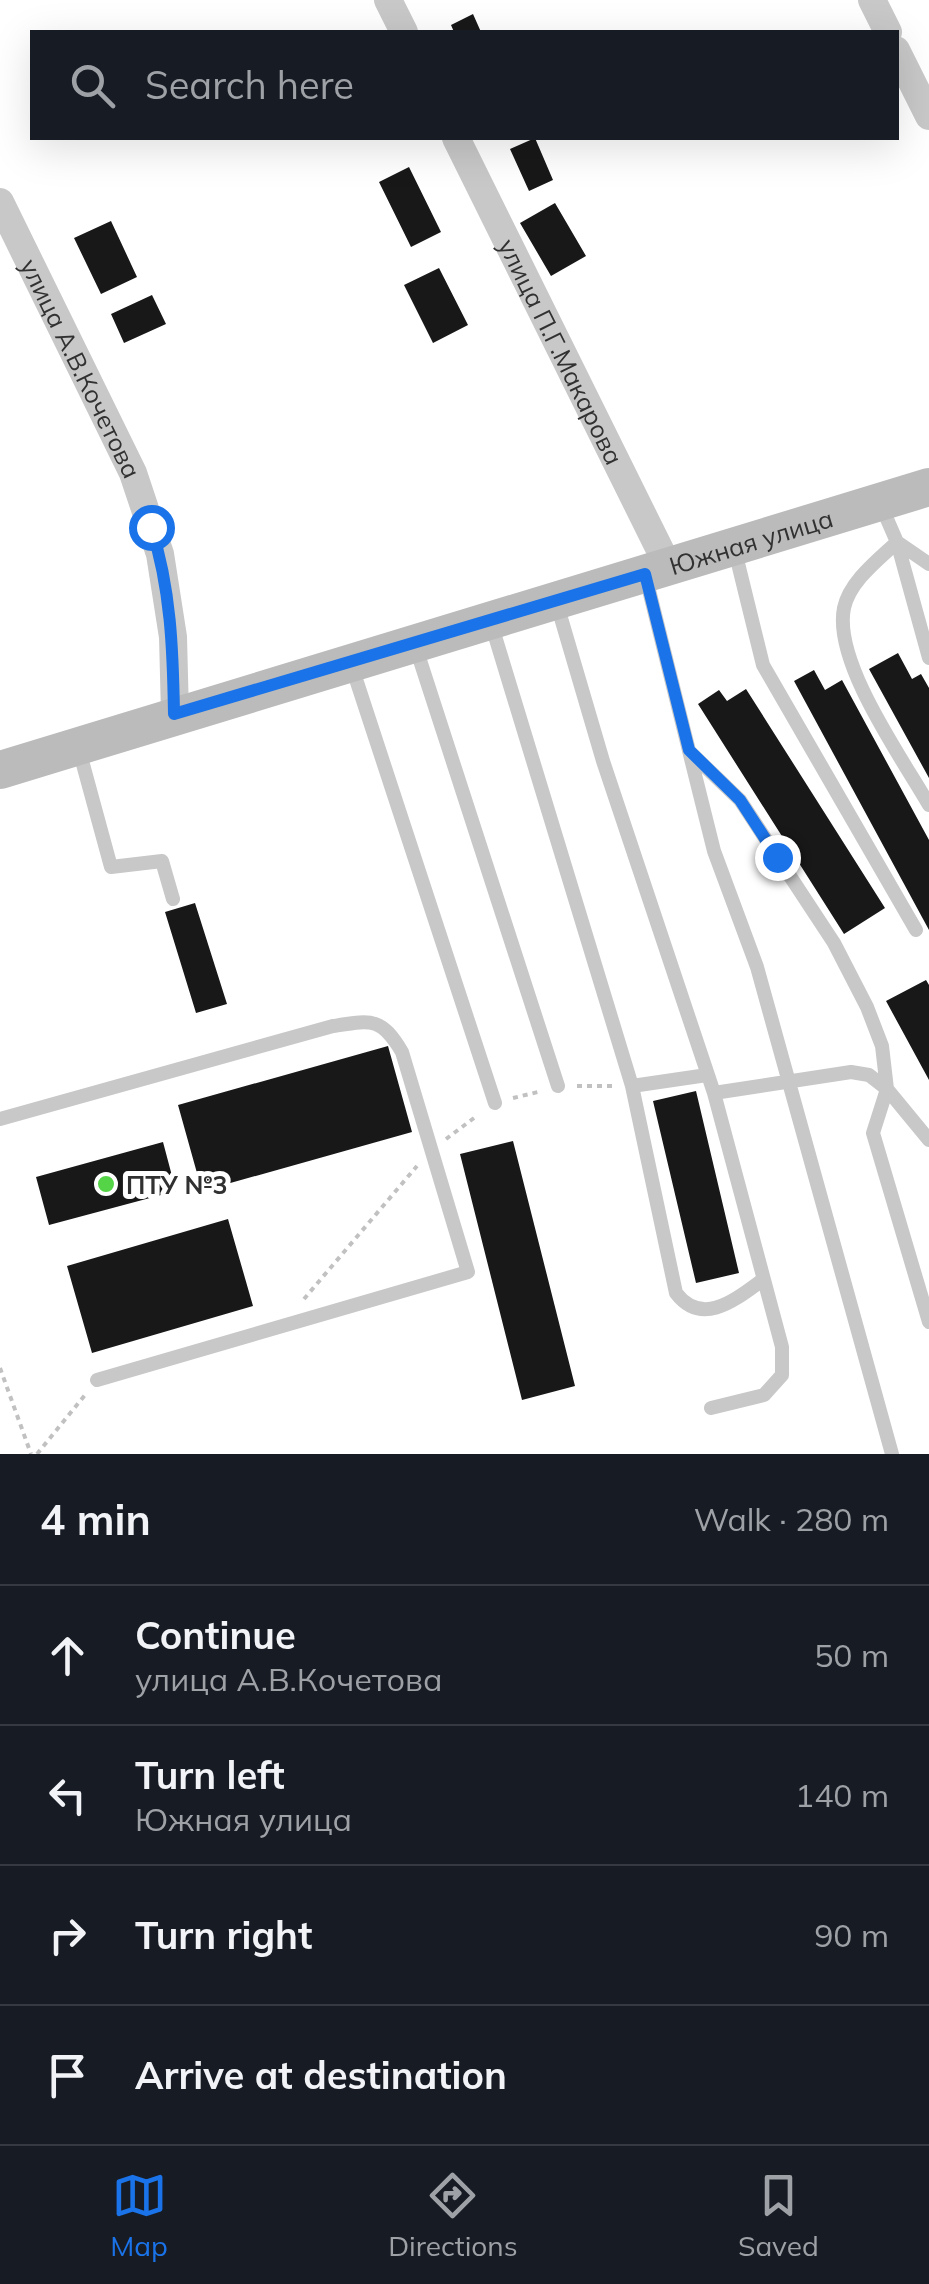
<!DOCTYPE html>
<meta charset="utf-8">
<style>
body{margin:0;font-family:Mulish,sans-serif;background:#242831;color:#f1f3f6}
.stop{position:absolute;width:30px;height:30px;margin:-22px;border:8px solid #1a73e8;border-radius:50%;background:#fff}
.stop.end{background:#1a73e8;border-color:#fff;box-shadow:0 2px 10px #0008}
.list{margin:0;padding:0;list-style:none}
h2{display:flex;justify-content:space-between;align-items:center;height:130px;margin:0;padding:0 40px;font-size:42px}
h2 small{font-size:32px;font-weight:400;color:#9ea1a6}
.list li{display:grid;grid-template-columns:65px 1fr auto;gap:30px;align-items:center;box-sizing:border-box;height:140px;padding:0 40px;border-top:2px solid #363941}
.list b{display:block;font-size:38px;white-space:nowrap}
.list p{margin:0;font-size:32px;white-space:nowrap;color:#9ea1a6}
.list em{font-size:32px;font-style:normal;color:#9ea1a6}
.icon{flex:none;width:55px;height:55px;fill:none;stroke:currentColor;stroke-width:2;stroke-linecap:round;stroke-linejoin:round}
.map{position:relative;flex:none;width:929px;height:1454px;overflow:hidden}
.search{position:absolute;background:#171b24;box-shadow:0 10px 40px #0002;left:30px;right:30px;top:30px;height:110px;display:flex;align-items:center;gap:25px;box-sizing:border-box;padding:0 35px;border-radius:0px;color:#9ea1a6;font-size:38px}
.sheet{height:690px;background:#171b24}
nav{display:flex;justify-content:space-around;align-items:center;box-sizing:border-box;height:140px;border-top:2px solid #363941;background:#171b24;font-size:28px;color:#9ea1a6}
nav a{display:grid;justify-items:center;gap:5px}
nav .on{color:#1a73e8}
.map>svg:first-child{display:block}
.building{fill:#181818}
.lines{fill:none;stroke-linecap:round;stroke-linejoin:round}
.path{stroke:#c1c1c1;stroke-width:4;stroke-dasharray:5 5;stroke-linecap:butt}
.lane{stroke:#c8c8c8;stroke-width:14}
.street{stroke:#c8c8c8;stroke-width:28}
.secondary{stroke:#bbb;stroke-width:38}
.route{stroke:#1a73e8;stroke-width:12}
.poi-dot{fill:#54d446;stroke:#fff;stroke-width:4}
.labels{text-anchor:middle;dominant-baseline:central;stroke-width:10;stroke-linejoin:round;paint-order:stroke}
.street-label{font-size:25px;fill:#313131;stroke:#fff}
.poi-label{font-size:25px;font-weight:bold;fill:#313131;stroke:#fff;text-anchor:start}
</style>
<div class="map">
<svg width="929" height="1454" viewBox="0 0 929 1454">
<rect width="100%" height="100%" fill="#fff"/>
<path class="building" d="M 473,14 L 481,32 L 454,32 L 451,25 Z
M 535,138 L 553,180 L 529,191 L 510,149 Z
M 409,167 L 441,232 L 411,247 L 379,182 Z
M 555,203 L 586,256 L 551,276 L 520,223 Z
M 111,221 L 137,277 L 101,294 L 74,238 Z
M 439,268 L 468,325 L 433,343 L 404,285 Z
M 152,295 L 166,324 L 124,343 L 111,314 Z
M 898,653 L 912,679 L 921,674 L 929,688 L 929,778 L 869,669 Z
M 814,670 L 825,690 L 842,680 L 929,840 L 929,930 L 794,681 Z
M 746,689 L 885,908 L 844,934 L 698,704 L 719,690 L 727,701 Z
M 195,903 L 227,1004 L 196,1013 L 165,912 Z
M 926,980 L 929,985 L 929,1080 L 886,1001 Z
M 388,1046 L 412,1132 L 202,1191 L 178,1105 Z
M 696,1091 L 739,1273 L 696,1283 L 653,1101 Z
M 513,1141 L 575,1386 L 522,1400 L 460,1154 Z
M 163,1142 L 176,1191 L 49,1225 L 36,1177 Z
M 228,1219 L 253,1306 L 92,1353 L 67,1266 Z"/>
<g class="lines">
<path class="path" d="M 577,1086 L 613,1086
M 513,1098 L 538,1092
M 446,1139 L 478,1115
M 304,1299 L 417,1166
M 0,1368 L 31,1454
M 37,1454 L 85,1395"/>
<path class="lane" d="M 880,503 L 897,542 L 929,658
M 734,547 L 763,665 L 916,930
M 929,564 L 897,542 C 878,560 850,581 844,608 C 833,662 902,758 929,805
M 645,574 L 714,851 L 757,967 L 892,1454
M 556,601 L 603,761 L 714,1093 L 782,1347 L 782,1375 L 764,1395 L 711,1408
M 491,623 L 632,1086 L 707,1075
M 416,648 L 558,1086
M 352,667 L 495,1103
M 78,746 L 111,867 L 162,861 L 173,899
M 691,753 L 740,800 L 834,943 L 867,1007 L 882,1046 L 887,1089 L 873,1133 L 929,1322
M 632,1086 L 676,1293 C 702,1327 735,1300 761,1281
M 714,1093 L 851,1072 L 869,1075 L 887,1089 L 929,1140
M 0,1119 L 333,1026 C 372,1020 381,1017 402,1052 L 468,1272 L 97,1380"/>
<g class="street">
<path d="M 388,0 L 404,32"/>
<path d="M 872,0 L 888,32"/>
<path d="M 896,50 L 929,116"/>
<path id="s1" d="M 456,138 L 668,566"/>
<path id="s2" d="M 0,202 L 133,473 L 160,554 L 173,637 L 175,714"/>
</g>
<path class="secondary" id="s3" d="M 0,770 L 929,487"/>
</g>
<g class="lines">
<path class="route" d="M 151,527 C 171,588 173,651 174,714 L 645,574 L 689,750 L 740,800 L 777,857"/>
</g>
<circle class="poi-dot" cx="106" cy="1184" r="10"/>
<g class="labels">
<g class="street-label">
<text stroke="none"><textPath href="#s1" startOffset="238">улица П.Г.Макарова</textPath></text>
<text stroke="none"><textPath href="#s2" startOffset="185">улица А.В.Кочетова</textPath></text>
<text stroke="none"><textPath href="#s3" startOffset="785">Южная улица</textPath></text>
</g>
<g class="poi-label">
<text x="126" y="1184">ПТУ №3</text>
</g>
</g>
</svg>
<div class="stop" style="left:151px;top:527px"></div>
<div class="stop end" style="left:777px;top:857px"></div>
<div class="search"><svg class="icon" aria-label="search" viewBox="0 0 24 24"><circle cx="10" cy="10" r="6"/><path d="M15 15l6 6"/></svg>Search here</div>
</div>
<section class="sheet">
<h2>4 min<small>Walk · 280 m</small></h2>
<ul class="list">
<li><svg class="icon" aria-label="ahead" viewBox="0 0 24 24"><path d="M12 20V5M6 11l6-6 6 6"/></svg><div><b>Continue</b><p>улица А.В.Кочетова</p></div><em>50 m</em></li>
<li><svg class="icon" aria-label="left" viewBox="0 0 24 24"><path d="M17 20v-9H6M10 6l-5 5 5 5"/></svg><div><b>Turn left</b><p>Южная улица</p></div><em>140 m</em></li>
<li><svg class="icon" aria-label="right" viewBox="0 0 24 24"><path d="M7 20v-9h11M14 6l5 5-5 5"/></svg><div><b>Turn right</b></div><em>90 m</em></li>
<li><svg class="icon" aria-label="arrive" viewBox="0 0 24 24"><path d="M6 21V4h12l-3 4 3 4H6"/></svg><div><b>Arrive at destination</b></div></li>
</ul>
</section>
<nav>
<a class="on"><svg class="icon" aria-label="map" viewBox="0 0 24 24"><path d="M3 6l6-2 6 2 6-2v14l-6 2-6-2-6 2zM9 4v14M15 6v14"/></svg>Map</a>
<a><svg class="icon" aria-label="directions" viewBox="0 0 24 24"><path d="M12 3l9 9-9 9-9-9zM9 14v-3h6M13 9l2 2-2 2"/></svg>Directions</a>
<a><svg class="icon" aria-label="saved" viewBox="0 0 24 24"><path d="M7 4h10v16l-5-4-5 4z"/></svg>Saved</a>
</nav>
